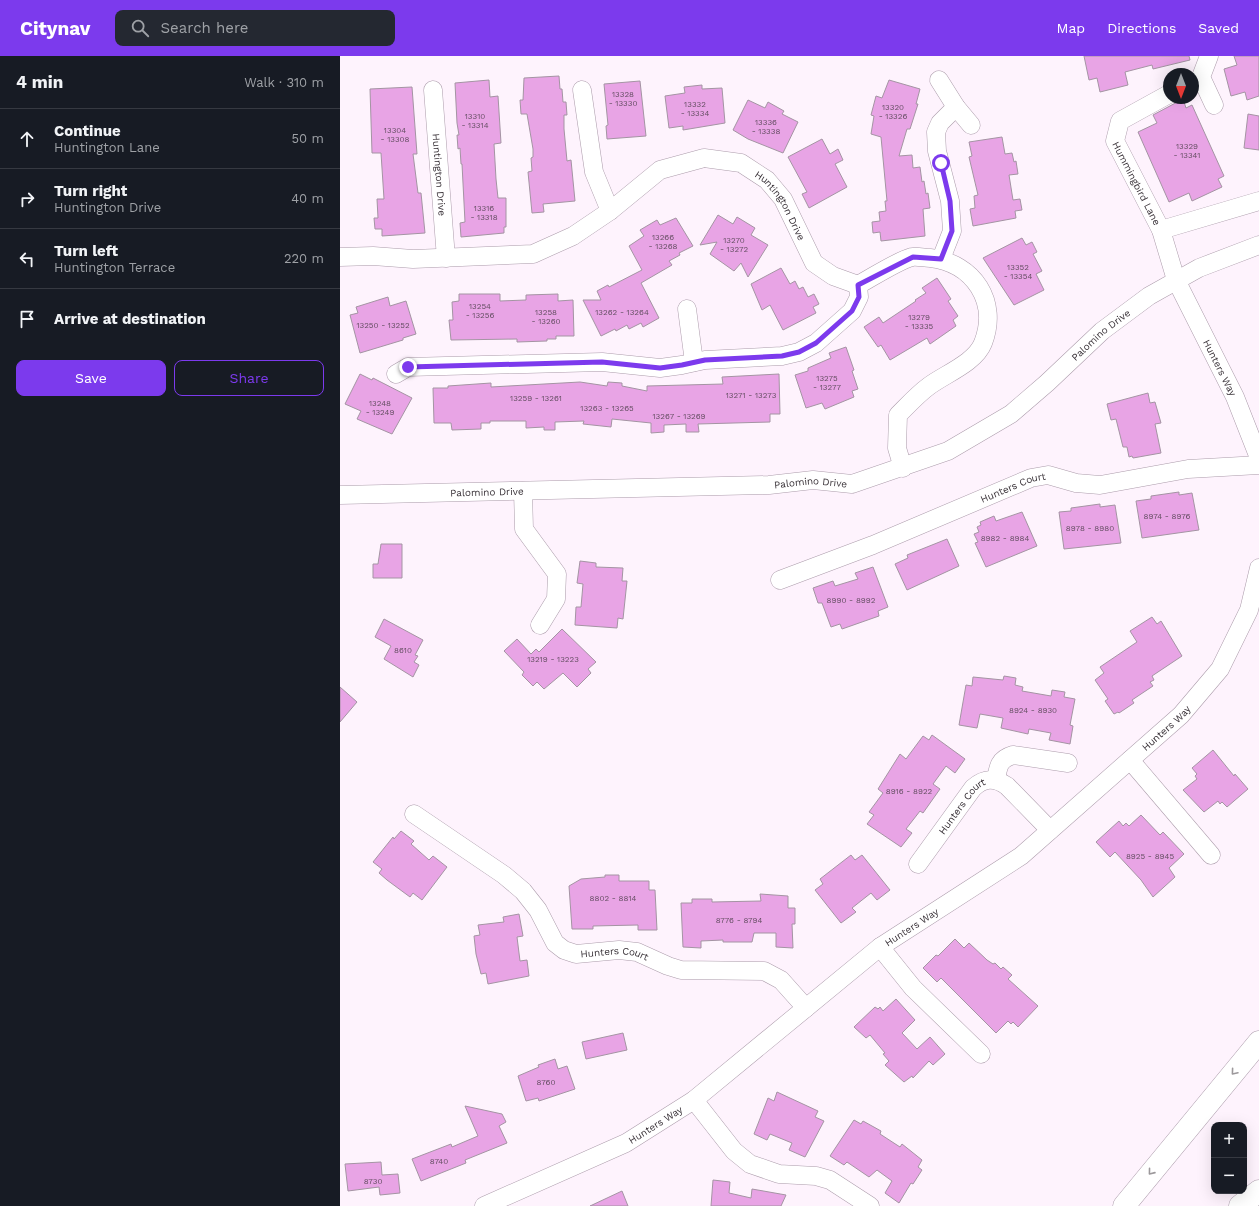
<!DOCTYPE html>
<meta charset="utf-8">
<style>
body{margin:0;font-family:"Work Sans",sans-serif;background:#242831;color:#f1f3f6}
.controls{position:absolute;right:12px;bottom:12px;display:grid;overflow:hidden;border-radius:8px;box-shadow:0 4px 16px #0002}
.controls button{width:36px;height:36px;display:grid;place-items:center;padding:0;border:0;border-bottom:1px solid #363941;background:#171b24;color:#f1f3f6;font:20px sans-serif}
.compass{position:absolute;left:823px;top:12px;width:36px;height:36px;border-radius:50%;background:#171b24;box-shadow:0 4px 16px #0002;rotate:180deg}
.stop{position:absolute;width:12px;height:12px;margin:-9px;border:3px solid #7c3aed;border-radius:50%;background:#fff}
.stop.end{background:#7c3aed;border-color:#fff;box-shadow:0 1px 4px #0008}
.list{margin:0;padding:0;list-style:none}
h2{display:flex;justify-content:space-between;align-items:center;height:52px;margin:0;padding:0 16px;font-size:17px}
h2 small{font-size:13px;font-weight:400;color:#9ea1a6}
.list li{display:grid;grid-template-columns:26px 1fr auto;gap:12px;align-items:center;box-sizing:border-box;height:60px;padding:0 16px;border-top:1px solid #363941}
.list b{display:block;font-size:15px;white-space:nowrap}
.list p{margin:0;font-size:13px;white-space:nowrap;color:#9ea1a6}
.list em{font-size:13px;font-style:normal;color:#9ea1a6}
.actions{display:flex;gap:8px;padding:12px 16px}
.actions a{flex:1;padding:9px 0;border:1px solid #7c3aed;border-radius:8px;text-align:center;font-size:14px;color:#7c3aed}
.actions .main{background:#7c3aed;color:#fff}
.icon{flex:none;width:22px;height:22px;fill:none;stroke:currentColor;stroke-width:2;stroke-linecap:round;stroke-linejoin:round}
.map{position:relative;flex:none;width:919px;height:1150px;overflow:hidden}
header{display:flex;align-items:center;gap:24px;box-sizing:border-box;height:56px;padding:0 20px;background:#7c3aed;color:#fff}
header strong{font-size:19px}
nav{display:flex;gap:22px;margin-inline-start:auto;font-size:14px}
.search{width:280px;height:36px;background:#242831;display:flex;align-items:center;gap:10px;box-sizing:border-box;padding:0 14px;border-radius:8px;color:#9ea1a6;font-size:15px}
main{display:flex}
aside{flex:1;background:#171b24}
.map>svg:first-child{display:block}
.building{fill:#e8a4e5;stroke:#a494a3}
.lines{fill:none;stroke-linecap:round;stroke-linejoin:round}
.minor-casing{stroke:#ac9cab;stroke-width:19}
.highway-casing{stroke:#ac9cab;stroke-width:23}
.minor{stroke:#fff;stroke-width:18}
.highway{stroke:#fff;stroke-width:22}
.oneway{stroke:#9c989b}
.route{stroke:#7c3aed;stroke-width:5}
.labels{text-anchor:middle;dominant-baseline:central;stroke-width:3;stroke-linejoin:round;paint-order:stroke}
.number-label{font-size:8px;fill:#644e62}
.street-label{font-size:10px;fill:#383137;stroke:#fef3fd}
</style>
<header>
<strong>Citynav</strong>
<div class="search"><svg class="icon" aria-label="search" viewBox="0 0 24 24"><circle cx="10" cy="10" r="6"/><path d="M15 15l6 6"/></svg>Search here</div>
<nav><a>Map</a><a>Directions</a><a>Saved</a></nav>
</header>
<main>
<aside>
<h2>4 min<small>Walk · 310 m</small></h2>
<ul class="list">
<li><svg class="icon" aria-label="ahead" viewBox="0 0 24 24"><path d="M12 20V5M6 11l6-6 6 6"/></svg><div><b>Continue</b><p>Huntington Lane</p></div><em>50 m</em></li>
<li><svg class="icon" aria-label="right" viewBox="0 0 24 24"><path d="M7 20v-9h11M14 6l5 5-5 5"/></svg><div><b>Turn right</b><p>Huntington Drive</p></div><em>40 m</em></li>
<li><svg class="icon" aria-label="left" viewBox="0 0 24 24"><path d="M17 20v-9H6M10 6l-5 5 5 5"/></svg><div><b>Turn left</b><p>Huntington Terrace</p></div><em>220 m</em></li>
<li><svg class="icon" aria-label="arrive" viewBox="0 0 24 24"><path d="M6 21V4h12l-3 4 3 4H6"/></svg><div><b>Arrive at destination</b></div></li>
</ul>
<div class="actions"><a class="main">Save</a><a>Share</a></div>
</aside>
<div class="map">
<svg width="919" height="1150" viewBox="0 0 919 1150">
<rect width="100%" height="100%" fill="#fef3fd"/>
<path class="building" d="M 744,0 L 849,0 L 850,4 L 813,13 L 812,9 L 785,16 L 788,29 L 760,36 L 757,22 L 749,24 Z
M 894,0 L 919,0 L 919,40 L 907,44 L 905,36 L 891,40 L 884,13 L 897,9 Z
M 219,20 L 220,33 L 222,33 L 223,46 L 226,46 L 227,59 L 224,59 L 224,73 L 227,105 L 231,104 L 235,145 L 203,148 L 204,156 L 192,157 L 188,116 L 192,115 L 191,102 L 193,101 L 193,93 L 187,58 L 181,58 L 180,44 L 183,44 L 184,22 Z
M 149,24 L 150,41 L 158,40 L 161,87 L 154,88 L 156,123 L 158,142 L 166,142 L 166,171 L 164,171 L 164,177 L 121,181 L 120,167 L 125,166 L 122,108 L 121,108 L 120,92 L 118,93 L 117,79 L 119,79 L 117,67 L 115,27 Z
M 549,24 L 580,33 L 576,48 L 578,48 L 570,73 L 567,73 L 559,100 L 572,99 L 573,112 L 580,111 L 582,126 L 584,125 L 586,138 L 588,137 L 590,152 L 583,153 L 585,180 L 541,185 L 540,176 L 533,177 L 532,166 L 540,165 L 539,156 L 546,155 L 545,145 L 547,145 L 541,81 L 531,78 L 534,60 L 531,59 L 536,40 L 542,42 Z
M 300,25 L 306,80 L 267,83 L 266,70 L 268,69 L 264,28 Z
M 362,29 L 362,33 L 382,32 L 385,67 L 343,74 L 343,70 L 329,72 L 325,40 L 345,37 L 344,31 Z
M 72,31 L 77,98 L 73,98 L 78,137 L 81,137 L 85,177 L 42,180 L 42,173 L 35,173 L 34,162 L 38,162 L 37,143 L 44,143 L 41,97 L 32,97 L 30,33 Z
M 843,43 L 846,52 L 852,49 L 884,120 L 878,123 L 882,131 L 852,145 L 849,137 L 829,146 L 798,76 L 817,67 L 813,59 Z
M 408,44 L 425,52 L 428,46 L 444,55 L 442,58 L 458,66 L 443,97 L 408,83 L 393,74 Z
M 908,58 L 919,60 L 919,94 L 904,92 Z
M 662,81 L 665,98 L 672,97 L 674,106 L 676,105 L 678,118 L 669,119 L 673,144 L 680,143 L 682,154 L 675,155 L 676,162 L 633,170 L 630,153 L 635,152 L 634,140 L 638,139 L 629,101 L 632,100 L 629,86 Z
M 482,83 L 490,98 L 498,93 L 503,104 L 495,108 L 507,131 L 469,152 L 462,138 L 467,136 L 448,101 Z
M 378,159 L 393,168 L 397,161 L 415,172 L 411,179 L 428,189 L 408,221 L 401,207 L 394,215 L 370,198 L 377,186 L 360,189 Z
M 336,162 L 353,190 L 339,197 L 340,199 L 329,205 L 332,209 L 301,227 L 319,262 L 303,271 L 301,267 L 289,273 L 287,269 L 276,275 L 275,273 L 261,280 L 243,244 L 261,244 L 257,235 L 268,229 L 269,231 L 302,214 L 289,190 L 304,180 L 300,174 L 317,164 L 320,169 Z
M 682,182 L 686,189 L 692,186 L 697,196 L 693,198 L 702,215 L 696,218 L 704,234 L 674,249 L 643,202 Z
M 441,212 L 450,228 L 455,225 L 459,233 L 463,231 L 468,241 L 474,238 L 479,248 L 473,251 L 476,257 L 443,274 L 430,249 L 422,254 L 411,228 Z
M 597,222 L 611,243 L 608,245 L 618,260 L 613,264 L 616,270 L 590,288 L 587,282 L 550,304 L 541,289 L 538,291 L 524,271 L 539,261 L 543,267 L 576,245 L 575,244 L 586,237 L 582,232 Z
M 119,238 L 160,238 L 160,245 L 186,244 L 186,239 L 218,238 L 218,245 L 233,244 L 234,280 L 216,280 L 216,283 L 207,283 L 207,285 L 177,286 L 177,283 L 111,284 L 109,264 L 113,264 L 112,246 L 119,245 Z
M 48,241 L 50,250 L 66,245 L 76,278 L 63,282 L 63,284 L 20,297 L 10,259 L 18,257 L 16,251 Z
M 506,291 L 514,314 L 512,315 L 518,333 L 512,335 L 514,341 L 485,353 L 482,347 L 466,352 L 455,319 L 468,315 L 468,312 L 491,302 L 489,297 Z
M 20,318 L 32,324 L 33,322 L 72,342 L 52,378 L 17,363 L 21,355 L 5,348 Z
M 439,318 L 440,358 L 430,358 L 430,366 L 358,368 L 359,376 L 346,376 L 346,368 L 324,369 L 324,376 L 311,377 L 311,367 L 272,363 L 271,371 L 243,368 L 244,365 L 215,366 L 215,374 L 204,374 L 204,371 L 186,372 L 186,365 L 150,365 L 150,367 L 141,367 L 141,373 L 112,374 L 111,367 L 94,367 L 93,332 L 108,332 L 108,330 L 151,327 L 151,331 L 240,326 L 267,330 L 268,326 L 282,327 L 282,330 L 307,335 L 307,330 L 383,328 L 382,321 Z
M 808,337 L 810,347 L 815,346 L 821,367 L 815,368 L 821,397 L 793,402 L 792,400 L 789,401 L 787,391 L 783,391 L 776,363 L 771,364 L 767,348 Z
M 839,436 L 839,439 L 852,437 L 859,474 L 802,482 L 796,445 L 811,443 L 811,440 Z
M 760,448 L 760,451 L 775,449 L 781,487 L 724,493 L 719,456 L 731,455 L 731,452 Z
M 682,456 L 697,490 L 646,511 L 635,487 L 638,486 L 634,478 L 639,476 L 637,471 L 641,469 L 640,466 L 654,460 L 656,465 Z
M 607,483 L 619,510 L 567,534 L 555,508 L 568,502 L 567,499 Z
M 41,488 L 62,488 L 62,522 L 33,522 L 33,508 L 38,508 Z
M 240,505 L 256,507 L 256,511 L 283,512 L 282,525 L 287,525 L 283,563 L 278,562 L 277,572 L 235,569 L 236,551 L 241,551 L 243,528 L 237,527 Z
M 533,511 L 548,551 L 538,555 L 539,560 L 502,573 L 500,568 L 491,571 L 482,547 L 478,547 L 473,532 L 493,525 L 495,530 L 518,523 L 515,517 Z
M 812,561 L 817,568 L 821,565 L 842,600 L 812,620 L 814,624 L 810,626 L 813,630 L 792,644 L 794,647 L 779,657 L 778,656 L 774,658 L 765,645 L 768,643 L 755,624 L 764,617 L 760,611 L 797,586 L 790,575 Z
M 44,563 L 83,584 L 75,599 L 78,600 L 74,606 L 79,609 L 73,621 L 44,603 L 51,590 L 35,581 Z
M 222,573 L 256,606 L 248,613 L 251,617 L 237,631 L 223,617 L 204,633 L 197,626 L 193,630 L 182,619 L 184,616 L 164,595 L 177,583 L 191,598 L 196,593 L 199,596 Z
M 664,620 L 676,622 L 675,629 L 683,631 L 682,635 L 711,640 L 712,634 L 725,636 L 724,641 L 735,643 L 730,669 L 733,670 L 730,688 L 709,684 L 711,677 L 689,673 L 688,678 L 661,672 L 663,662 L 640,658 L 637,672 L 619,669 L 626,629 L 632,630 L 633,621 L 663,624 Z
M 0,631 L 17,646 L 0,666 Z
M 592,679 L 625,703 L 615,717 L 606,710 L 593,728 L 600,733 L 583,757 L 580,755 L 566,773 L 572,777 L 561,791 L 527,768 L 534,759 L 529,756 L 543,737 L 538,733 L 560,698 L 566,703 L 583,680 L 589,684 Z
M 873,694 L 894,720 L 895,718 L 908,733 L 887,751 L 882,746 L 880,748 L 878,745 L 864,756 L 843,734 L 857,723 L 855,720 L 857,718 L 852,712 Z
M 801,759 L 820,779 L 823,776 L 844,798 L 829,812 L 835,821 L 813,841 L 801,824 L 775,796 L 770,801 L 756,786 L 779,765 L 783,770 L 786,767 L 789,770 Z
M 61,775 L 74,785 L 71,788 L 89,804 L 93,800 L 107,811 L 82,844 L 73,837 L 70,841 L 47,824 L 39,817 L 42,813 L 33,806 L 53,781 L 54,783 Z
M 511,799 L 515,804 L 522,799 L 550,834 L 537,844 L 531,837 L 512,852 L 516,856 L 501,867 L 475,834 L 483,828 L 480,823 Z
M 265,819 L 279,819 L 279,825 L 309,825 L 309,834 L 315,834 L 317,874 L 298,874 L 298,869 L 253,870 L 253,873 L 232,873 L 229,830 L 241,823 L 265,821 Z
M 420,838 L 448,840 L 448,852 L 455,852 L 455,868 L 452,868 L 453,892 L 436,891 L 436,877 L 414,877 L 412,886 L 383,886 L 383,884 L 361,885 L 361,892 L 343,891 L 341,847 L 352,847 L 352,843 L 372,843 L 372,846 L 421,845 Z
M 179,858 L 183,880 L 177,881 L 180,905 L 187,904 L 189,920 L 148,928 L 146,917 L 141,918 L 136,898 L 134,880 L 140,879 L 138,869 L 164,866 L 163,861 Z
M 615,883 L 624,892 L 629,887 L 647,904 L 653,908 L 655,907 L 661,913 L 663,911 L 672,919 L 668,923 L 698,950 L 678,971 L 673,966 L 671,968 L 668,965 L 656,977 L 601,922 L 597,926 L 583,912 L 596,899 L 598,900 Z
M 556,943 L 575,964 L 562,977 L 577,993 L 590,981 L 605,998 L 593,1009 L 589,1005 L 573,1022 L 572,1020 L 564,1026 L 545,1009 L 549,1005 L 543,998 L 545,997 L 530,979 L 526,982 L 514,971 L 535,951 L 538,953 L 540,951 L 543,955 Z
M 283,977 L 287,994 L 246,1003 L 242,986 Z
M 215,1003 L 218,1013 L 227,1010 L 235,1033 L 199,1045 L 198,1042 L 186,1045 L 178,1020 L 199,1011 L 198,1009 Z
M 437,1036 L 478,1055 L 475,1061 L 484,1065 L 465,1101 L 449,1094 L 452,1087 L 430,1078 L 427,1084 L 414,1078 L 428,1042 L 434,1045 Z
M 125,1050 L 162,1058 L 166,1066 L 159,1070 L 167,1087 L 125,1104 L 126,1107 L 81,1125 L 72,1103 L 111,1088 L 112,1091 L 138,1080 Z
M 514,1064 L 521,1068 L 523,1065 L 541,1075 L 540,1078 L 560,1091 L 562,1088 L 582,1104 L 578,1111 L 582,1114 L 573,1128 L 571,1127 L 559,1147 L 545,1137 L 552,1125 L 537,1114 L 529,1121 L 507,1106 L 504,1109 L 490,1100 Z
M 41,1106 L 42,1119 L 58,1118 L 60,1137 L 40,1139 L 39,1131 L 8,1135 L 5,1108 Z
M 373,1124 L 390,1126 L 389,1137 L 411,1142 L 412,1133 L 446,1139 L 441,1150 L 371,1150 Z
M 282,1135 L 288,1150 L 250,1150 Z"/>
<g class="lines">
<g class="minor-casing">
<g id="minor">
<path d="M 869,0 L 861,21 L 874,49"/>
<path d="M 599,24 L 616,51 L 631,69"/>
<path id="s1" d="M 93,34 L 106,202"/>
<path d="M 242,34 L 254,116 L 270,155"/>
<path id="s2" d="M 829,38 L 780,65 L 775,85 L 821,174 L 836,224 L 895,341 L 919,402"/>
<path d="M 821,174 L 919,145"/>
<path id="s3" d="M 0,201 L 33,200 L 73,203 L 193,198 L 233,180 L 270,155 L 320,114 L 364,102 L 401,107 L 427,124 L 443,143 L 474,207 L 493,220 L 518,229 C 533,221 557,205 572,201 C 577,200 585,202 590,202 C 634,207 659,246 643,287 C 635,307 605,318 589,330 C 578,338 568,349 558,359 L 557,392 L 563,412"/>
<path d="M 601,203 L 612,175 L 610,145 L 597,95 L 596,76 L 600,67 L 616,51"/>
<path d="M 347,253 L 354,306"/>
<path d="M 56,318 L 68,311 L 262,306 L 320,312 L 342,309 L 365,304 L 442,300 L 459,296 L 476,287 L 512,255 L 519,241 L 518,229"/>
<path d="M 183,435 L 184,473 L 217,518 L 216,543 L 200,569"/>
<path id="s4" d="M 0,439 L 429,429 L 473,424 L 512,428 L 608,395 L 671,358 L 707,327 L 762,275 L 809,240 L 859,212 L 919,189"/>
<path id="s5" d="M 440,524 L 533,489 L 691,422 L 708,419 L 736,427 L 760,429 L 848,413 L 919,409"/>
<path d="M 790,704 L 871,799"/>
<path d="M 656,724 C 658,711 659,703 673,699 L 728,707"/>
<path id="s6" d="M 74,758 L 164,819 L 183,835 L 198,854 L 215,887 L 224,894 L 236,898 L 279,894 L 297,896 L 328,910 L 341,914 L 424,915 L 441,924 L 466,952"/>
<path id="s7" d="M 578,808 L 633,732 C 644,722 654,721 667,730 L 710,774"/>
<path d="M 540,891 L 573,932 L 641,998"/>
<path d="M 354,1044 L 394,1095 L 410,1108 L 439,1118 L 476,1120 L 490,1124 L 530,1150"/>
<path id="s8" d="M 144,1150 L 286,1087 L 354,1044 L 540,891 L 681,800 L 841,659 L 880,613 L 909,554 L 919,512"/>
</g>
</g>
<g class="highway-casing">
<path id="highway" d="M 784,1150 L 919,986
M 900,1150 L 919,1135"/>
</g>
<use href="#minor" class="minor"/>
<use href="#highway" class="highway"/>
</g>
<defs><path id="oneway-chevron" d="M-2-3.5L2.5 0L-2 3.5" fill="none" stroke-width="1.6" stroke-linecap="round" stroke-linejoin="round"/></defs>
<g class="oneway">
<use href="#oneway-chevron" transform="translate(894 1016) rotate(130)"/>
<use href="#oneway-chevron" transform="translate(811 1116) rotate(129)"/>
</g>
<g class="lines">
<path class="route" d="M 68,311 L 262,306 L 320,312 L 342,309 L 365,304 L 442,300 L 459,296 L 476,287 L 512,255 L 519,241 L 518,229 L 573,201 L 601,203 L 612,175 L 610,145 L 601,107"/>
</g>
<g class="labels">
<g class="number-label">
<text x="283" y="38">13328<tspan x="283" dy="9">- 13330</tspan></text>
<text x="355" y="48">13332<tspan x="355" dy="9">- 13334</tspan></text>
<text x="553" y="51">13320<tspan x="553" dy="9">- 13326</tspan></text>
<text x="135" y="60">13310<tspan x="135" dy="9">- 13314</tspan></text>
<text x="426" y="66">13336<tspan x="426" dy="9">- 13338</tspan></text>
<text x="55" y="74">13304<tspan x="55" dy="9">- 13308</tspan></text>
<text x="847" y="90">13329<tspan x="847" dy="9">- 13341</tspan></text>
<text x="144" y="152">13316<tspan x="144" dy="9">- 13318</tspan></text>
<text x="323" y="181">13266<tspan x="323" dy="9">- 13268</tspan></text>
<text x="394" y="184">13270<tspan x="394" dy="9">- 13272</tspan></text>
<text x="678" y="211">13352<tspan x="678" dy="9">- 13354</tspan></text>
<text x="140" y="250">13254<tspan x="140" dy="9">- 13256</tspan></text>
<text x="206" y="256">13258<tspan x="206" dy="9">- 13260</tspan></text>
<text x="282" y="256">13262 - 13264</text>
<text x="579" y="261">13279<tspan x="579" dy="9">- 13335</tspan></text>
<text x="43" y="269">13250 - 13252</text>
<text x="487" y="322">13275<tspan x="487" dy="9">- 13277</tspan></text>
<text x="411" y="339">13271 - 13273</text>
<text x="196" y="342">13259 - 13261</text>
<text x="40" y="347">13248<tspan x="40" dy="9">- 13249</tspan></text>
<text x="267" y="352">13263 - 13265</text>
<text x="339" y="360">13267 - 13269</text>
<text x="827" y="460">8974 - 8976</text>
<text x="750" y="472">8978 - 8980</text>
<text x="665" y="482">8982 - 8984</text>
<text x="511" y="544">8990 - 8992</text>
<text x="63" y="594">8610</text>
<text x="213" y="603">13219 - 13223</text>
<text x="693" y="654">8924 - 8930</text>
<text x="569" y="735">8916 - 8922</text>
<text x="810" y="800">8925 - 8945</text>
<text x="273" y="842">8802 - 8814</text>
<text x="399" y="864">8776 - 8794</text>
<text x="206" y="1026">8760</text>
<text x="99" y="1105">8740</text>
<text x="33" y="1125">8730</text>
</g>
<g class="street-label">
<text stroke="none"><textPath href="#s1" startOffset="85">Huntington Drive</textPath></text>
<text stroke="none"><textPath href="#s2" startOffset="124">Hummingbird Lane</textPath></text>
<text stroke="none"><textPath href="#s3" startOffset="489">Huntington Drive</textPath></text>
<text stroke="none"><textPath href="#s4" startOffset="807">Palomino Drive</textPath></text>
<text stroke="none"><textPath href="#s2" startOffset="327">Hunters Way</textPath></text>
<text stroke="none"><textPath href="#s4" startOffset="471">Palomino Drive</textPath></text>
<text stroke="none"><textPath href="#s5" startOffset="251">Hunters Court</textPath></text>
<text stroke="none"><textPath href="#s4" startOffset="147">Palomino Drive</textPath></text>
<text stroke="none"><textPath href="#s8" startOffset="838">Hunters Way</textPath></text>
<text stroke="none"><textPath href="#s7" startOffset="73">Hunters Court</textPath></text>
<text stroke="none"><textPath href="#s8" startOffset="514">Hunters Way</textPath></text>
<text stroke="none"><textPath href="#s6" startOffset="258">Hunters Court</textPath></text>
<text stroke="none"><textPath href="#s8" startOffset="190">Hunters Way</textPath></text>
</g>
</g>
</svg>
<div class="controls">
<button>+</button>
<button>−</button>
</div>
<svg class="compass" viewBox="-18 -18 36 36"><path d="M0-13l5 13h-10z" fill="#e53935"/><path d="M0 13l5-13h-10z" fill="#9ea1a6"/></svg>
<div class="stop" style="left:601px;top:107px"></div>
<div class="stop end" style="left:68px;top:311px"></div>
</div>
</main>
